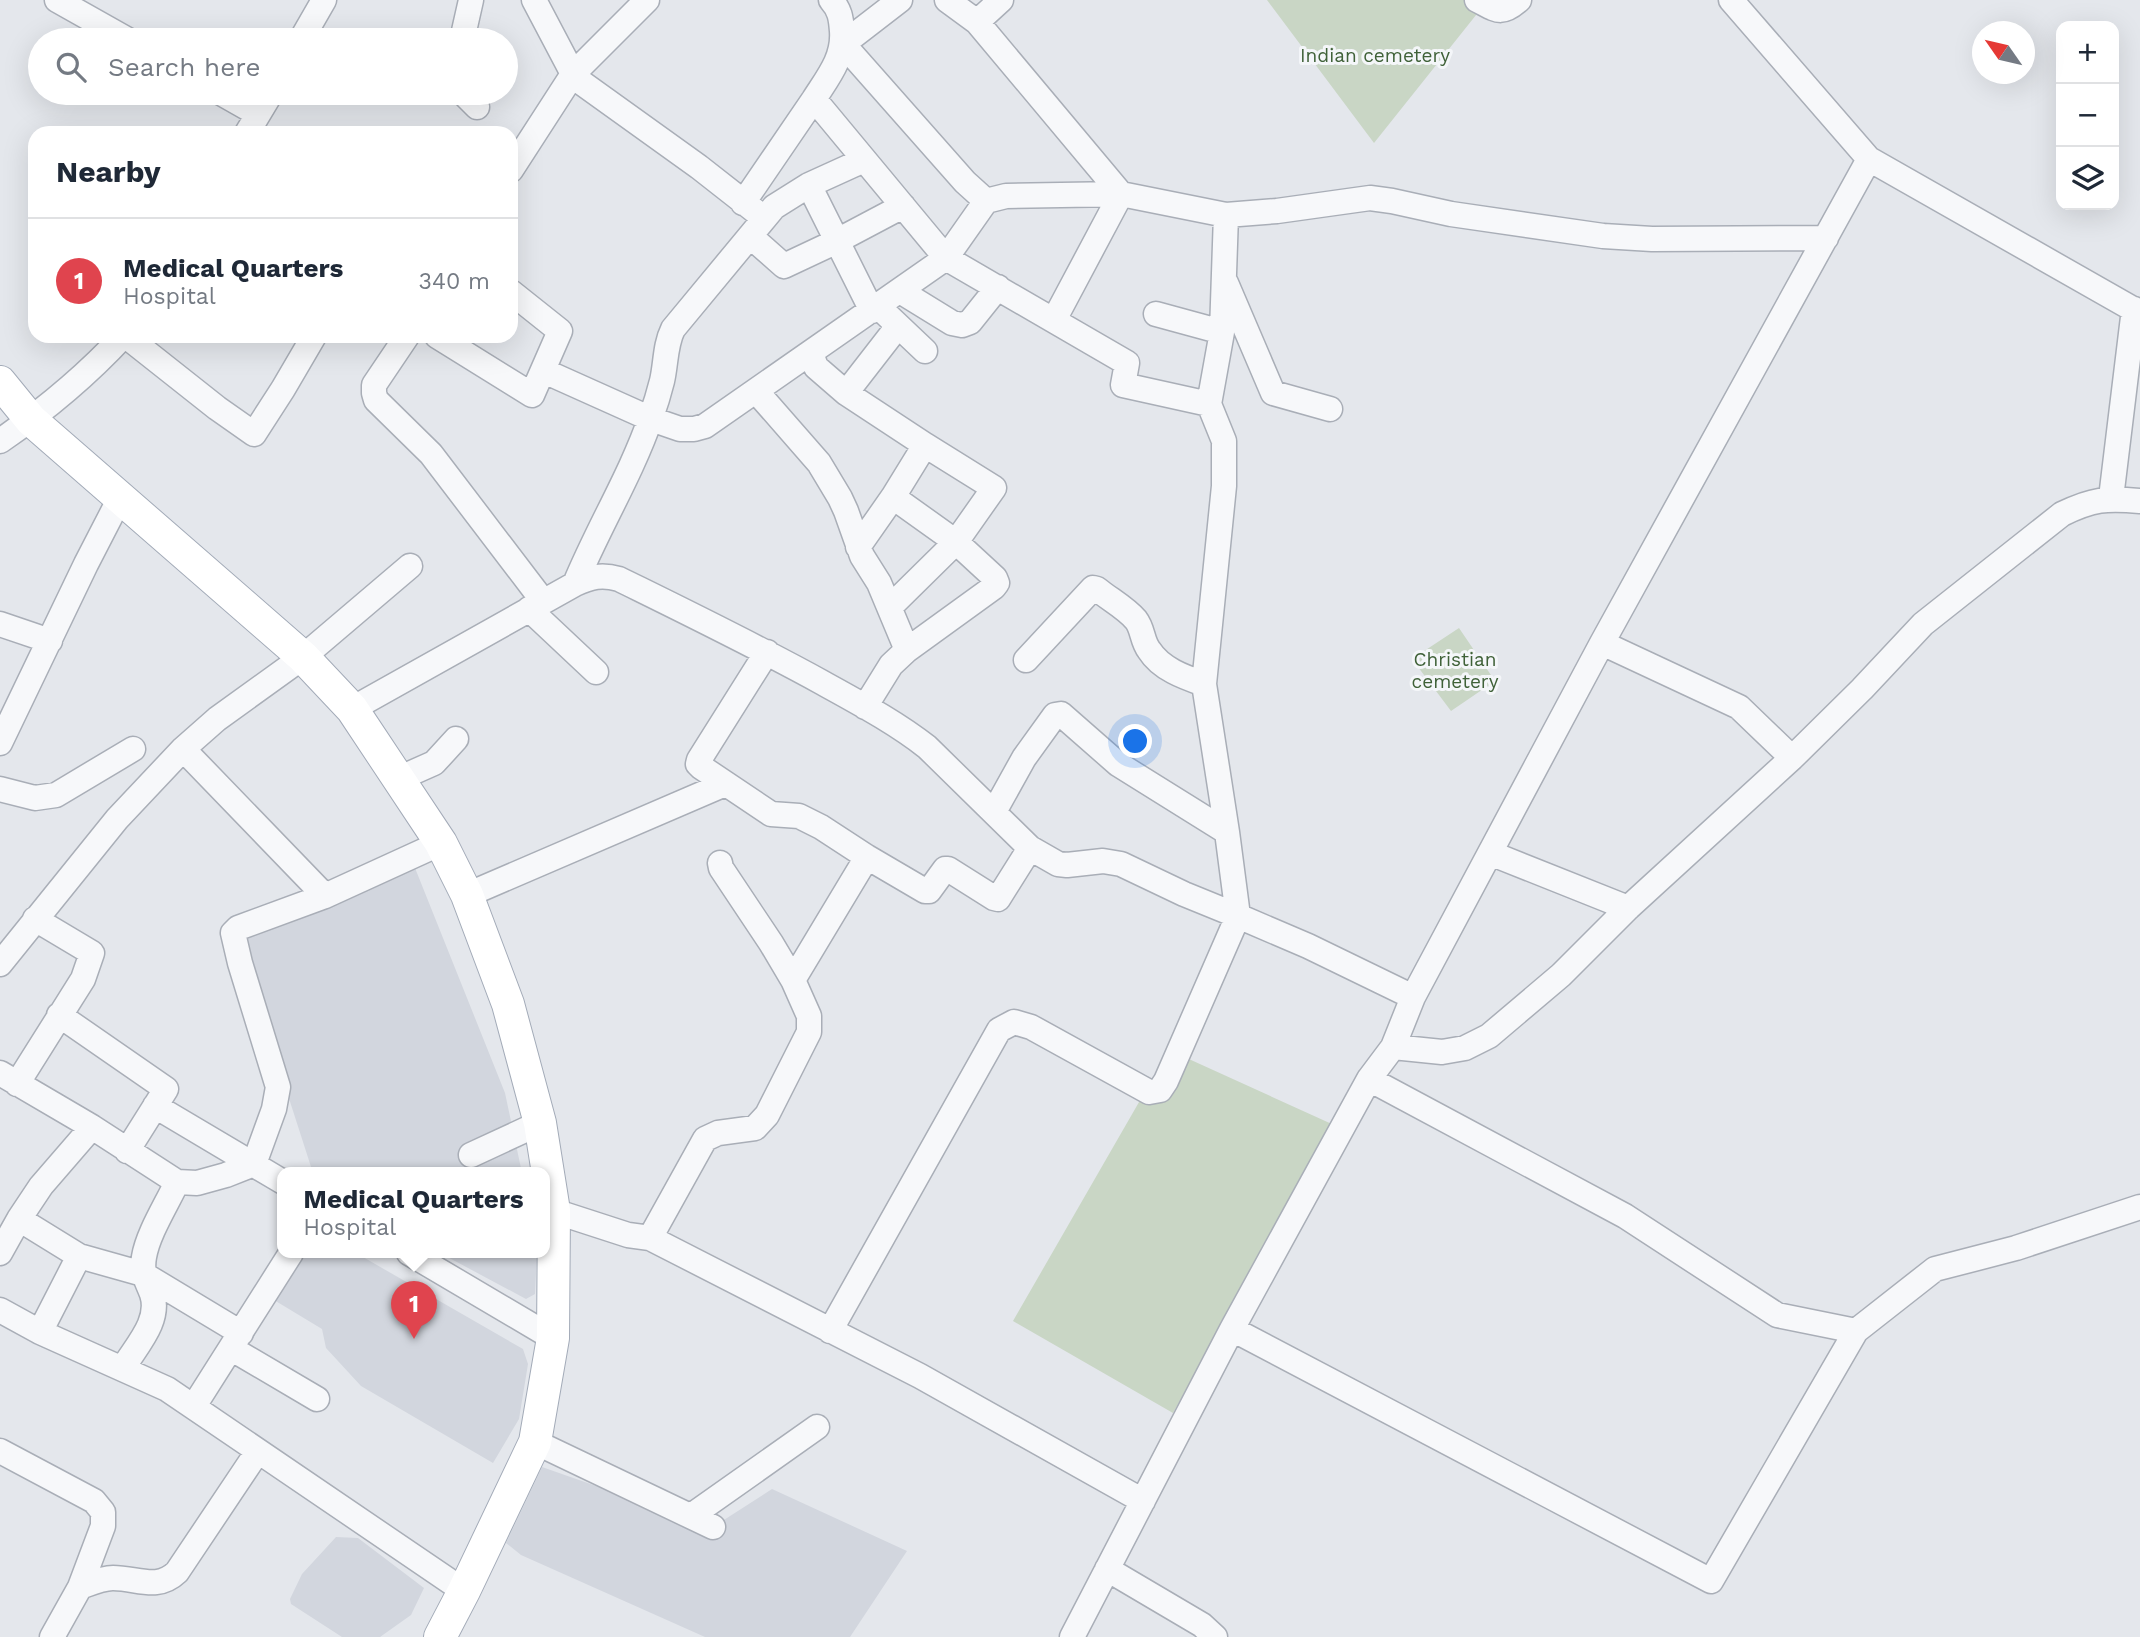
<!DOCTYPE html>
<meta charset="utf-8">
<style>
body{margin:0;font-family:"Work Sans",sans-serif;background:#f6f6f7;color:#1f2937}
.controls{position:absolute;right:21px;top:21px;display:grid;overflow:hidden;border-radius:14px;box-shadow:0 7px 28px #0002}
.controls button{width:63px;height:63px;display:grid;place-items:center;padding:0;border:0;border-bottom:2px solid #e0e1e3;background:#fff;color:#1f2937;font:35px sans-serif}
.compass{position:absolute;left:1972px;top:21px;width:63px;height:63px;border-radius:50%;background:#fff;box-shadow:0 7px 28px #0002;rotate:304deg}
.you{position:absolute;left:1136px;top:742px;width:24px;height:24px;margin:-18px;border:5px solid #fff;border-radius:50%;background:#1a73e8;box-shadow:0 0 0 10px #1a73e833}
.badge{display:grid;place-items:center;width:46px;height:46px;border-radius:50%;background:#db2777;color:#fff;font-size:23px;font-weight:700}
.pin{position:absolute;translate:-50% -58px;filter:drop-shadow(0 2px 4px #0008)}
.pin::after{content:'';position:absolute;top:37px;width:24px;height:21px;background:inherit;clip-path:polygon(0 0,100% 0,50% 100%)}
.popup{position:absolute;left:277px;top:1167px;width:273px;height:91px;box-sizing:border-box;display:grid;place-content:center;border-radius:14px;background:#fff;filter:drop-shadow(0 2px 5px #0005);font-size:23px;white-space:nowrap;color:#747a83}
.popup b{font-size:26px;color:#1f2937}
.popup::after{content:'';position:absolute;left:50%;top:100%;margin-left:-14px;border:14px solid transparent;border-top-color:#fff}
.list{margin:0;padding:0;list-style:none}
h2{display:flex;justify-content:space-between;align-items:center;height:91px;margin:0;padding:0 28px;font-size:30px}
h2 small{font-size:23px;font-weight:400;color:#747a83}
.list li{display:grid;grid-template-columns:46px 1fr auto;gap:21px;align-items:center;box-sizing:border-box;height:126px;padding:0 28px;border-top:2px solid #e0e1e3}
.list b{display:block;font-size:26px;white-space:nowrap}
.list p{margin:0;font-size:23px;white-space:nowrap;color:#747a83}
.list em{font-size:23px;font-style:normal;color:#747a83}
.icon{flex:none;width:38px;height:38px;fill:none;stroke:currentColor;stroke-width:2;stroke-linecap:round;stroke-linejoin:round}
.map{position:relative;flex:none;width:2140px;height:1637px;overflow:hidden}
.search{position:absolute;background:#fff;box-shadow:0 7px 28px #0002;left:28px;top:28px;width:490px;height:77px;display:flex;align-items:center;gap:18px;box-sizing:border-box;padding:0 24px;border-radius:38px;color:#747a83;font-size:26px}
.panel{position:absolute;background:#fff;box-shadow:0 7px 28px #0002;left:28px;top:126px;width:490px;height:217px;border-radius:21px}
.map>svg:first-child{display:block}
.built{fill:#d2d6de}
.green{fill:#c9d6c5}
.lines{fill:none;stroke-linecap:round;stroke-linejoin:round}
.minor-casing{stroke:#a9aeb7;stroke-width:27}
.major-casing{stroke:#a3abb8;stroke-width:34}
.minor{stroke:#f7f8fa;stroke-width:24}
.major{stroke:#fff;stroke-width:32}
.labels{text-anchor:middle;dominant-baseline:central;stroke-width:6;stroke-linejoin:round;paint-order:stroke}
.park-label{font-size:19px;fill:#3f6138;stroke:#f4f6f9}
</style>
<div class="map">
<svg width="2140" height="1637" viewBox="0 0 2140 1637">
<rect width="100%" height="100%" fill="#e4e7ec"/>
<path class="built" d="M 415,868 L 505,1093 L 522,1173 L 313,1173 L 237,937 Z
M 299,1253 L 356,1253 L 523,1349 L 528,1364 L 519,1419 L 493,1463 L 361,1386 L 326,1348 L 322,1329 L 274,1300 Z
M 440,1253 L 537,1253 L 535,1294 L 526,1299 Z
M 542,1467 L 713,1527 L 772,1489 L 907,1551 L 850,1637 L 705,1637 L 521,1555 L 506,1543 Z
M 336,1537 L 358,1538 L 424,1588 L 411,1615 L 380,1637 L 342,1637 L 291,1604 L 290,1599 L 302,1574 Z"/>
<path class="green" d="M 1267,0 L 1488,0 L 1374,143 Z
M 1459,628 L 1495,681 L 1451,711 L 1412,659 Z
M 1169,1050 L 1334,1125 L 1173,1413 L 1013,1321 Z"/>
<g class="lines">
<g class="minor-casing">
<path id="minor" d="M 57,0 L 128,40
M 534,0 L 573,74 L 582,83 L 699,167 L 764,218
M 831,0 C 840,10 841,18 842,31 C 844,58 828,77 814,99 L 946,258 L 1127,363 L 1123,385 L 1209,404
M 947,0 L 977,22 L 1121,194 L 1054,320
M 1477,0 C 1497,10 1501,16 1519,0
M 977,22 L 1001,0
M 301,40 L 324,0
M 462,40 L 471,0
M 843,44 L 965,182 L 986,201
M 843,44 L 900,0
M 221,93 L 258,114
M 463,93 L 477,107
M 247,133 L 271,93
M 1869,159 L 2140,313
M 511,170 L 573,74 L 647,0
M 809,185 L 872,311
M 743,203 L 814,99
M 1226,215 L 1222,332 L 1209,404 L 1224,441 L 1224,486 L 1204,684 L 1227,832 L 1238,916 L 1308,946 L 1413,997
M 750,236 L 784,266 L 835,242 L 903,206
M 1226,283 L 1273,393 L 1330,409
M 900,291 L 952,323 L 962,325 L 970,322 L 998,287
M 886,314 L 925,351
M 1156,314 L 1222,332
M 126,336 L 217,408 L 254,434 L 283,389 L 314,336
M 407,336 L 374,385 L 374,393 L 376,400 L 431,454 L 543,601
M 437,336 L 532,395 L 560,331 L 511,292
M 811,353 L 816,367 L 846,393
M 544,371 L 651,419 L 680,429 L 694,429 L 705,426 L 946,258 L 986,201 L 1006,196 L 1121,194 L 1226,215 L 1277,211 L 1370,198 L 1392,201 L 1451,214 L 1603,236 L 1652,239 L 1826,238
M 756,391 L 819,463 L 840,498 L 846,511 L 862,556 L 879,583 L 907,650
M 0,441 C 45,410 86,376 123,336
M 2111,498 L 2134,309
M 858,547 L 893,497 L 925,445 L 846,393 L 898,326
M 575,584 C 598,528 631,475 651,417 C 655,406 659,393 662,381 C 666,364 665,345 673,329 L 774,207 L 809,185 L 864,160
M 890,607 L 956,542 L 994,488 L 925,445
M 529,609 L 596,672
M 0,624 L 50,641
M 1602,643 L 1739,707 L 1792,758
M 767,652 L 699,760 L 698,764 L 701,767 L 771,814 L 799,816 L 821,827 L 867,857 L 925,891 L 929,891 L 945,869 L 948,869 L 994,898 L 998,899 L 1030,848
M 1026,660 L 1093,588 L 1097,589 C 1109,599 1126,608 1136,620 C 1143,629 1142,641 1149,650 C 1161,669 1184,677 1204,684
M 865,707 L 891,665 L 907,650 L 994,587 L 997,583 L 995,578 L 956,542 L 893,497
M 352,709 L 575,584 C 591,577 601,574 619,579 C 688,613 756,646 823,683 C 859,703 895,722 927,747 L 1030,848 L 1058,864 L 1067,865 L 1103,861 L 1121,864 L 1184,894 L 1238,916 L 1166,1081 L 1160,1090 L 1149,1092 L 1031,1027 L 1014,1022 L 999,1030 L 830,1331
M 0,743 L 86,564 L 120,498
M 183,749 L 325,896
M 398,779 L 434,763 L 456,739
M 0,789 L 35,798 L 56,795 L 133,749
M 994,812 L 1024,758 L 1055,715 L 1061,714 L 1118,764 L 1227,832
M 1490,853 L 1628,908
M 467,895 L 725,784
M 0,964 L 117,819 L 183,749 L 217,719 L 303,657 L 410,566
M 793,980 L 867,857
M 59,1015 L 166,1089 L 127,1151
M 1393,1047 L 1442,1052 L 1465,1048 L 1489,1036 L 1561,975 L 1628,908 L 1792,758 L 1862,689 L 1923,624 L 2062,514 C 2093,499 2106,498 2140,501
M 0,1073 L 92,1127 L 177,1182 L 197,1183 L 226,1175 L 254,1164 L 274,1109 L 278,1087 L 240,963 L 233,933 L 238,928 L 325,896 L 441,843
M 1369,1079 L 1625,1216 L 1777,1315 L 1856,1331
M 17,1084 L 83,979 L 92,953 L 35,919
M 155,1106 L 283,1182
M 471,1155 L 540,1123
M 554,1211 L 628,1235 L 650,1238 L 920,1376 L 1143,1501
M 19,1219 L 79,1256 L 143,1274 L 241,1333
M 650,1238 L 705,1139 L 718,1133 L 755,1128 L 767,1115 L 809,1032 L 809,1016 L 793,980 L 771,943 L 721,868 L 720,863
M 0,1253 L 19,1219 L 41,1186 L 92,1127
M 409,1253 L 553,1338
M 0,1310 L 40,1332 L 167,1389 L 464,1591
M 1232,1329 L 1711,1581 L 1856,1331 L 1935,1269 L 2016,1248 L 2140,1207
M 40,1332 L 79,1256
M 232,1349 L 317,1399
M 123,1368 C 136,1346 161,1321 152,1294 C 147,1280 141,1274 144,1257 C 148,1233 167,1204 177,1182
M 194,1406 L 291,1253
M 535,1442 L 713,1527
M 0,1451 L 94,1501 L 103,1512 L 103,1526 L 80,1587 L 52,1637
M 691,1516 L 817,1427
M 1107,1569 L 1202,1625 L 1215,1637
M 80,1587 C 91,1583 102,1578 113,1578 C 138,1578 157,1591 177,1572 L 258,1451
M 1072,1637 L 1232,1329 L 1369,1079 L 1393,1047 L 1413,997 L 1602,643 L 1869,159 L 1731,0"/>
</g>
<g class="major-casing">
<path id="major" d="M 0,382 L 31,420 L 303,657 L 352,709 L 441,843 L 467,895 L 508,1004 L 540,1123 L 554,1211 L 553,1338 L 535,1442 L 464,1591 L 440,1637"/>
</g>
<use href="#minor" class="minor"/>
<use href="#major" class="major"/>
</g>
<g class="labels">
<g class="park-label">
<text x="1375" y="55">Indian cemetery</text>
<text x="1455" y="659">Christian<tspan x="1455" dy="22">cemetery</tspan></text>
</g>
</g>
</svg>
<div class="controls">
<button>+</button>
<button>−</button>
<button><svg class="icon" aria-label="layers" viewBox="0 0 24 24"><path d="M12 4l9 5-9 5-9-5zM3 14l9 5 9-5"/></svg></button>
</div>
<svg class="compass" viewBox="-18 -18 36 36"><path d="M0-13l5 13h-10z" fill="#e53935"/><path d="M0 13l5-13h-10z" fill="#747a83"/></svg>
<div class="you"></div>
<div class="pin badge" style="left:414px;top:1339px;background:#e0444e">1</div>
<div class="popup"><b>Medical Quarters</b>Hospital</div>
<div class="search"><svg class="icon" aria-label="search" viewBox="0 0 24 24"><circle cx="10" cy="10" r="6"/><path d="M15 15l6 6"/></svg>Search here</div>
<section class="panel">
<h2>Nearby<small></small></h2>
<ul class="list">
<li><span class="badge" style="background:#e0444e">1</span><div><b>Medical Quarters</b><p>Hospital</p></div><em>340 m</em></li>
</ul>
</section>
</div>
